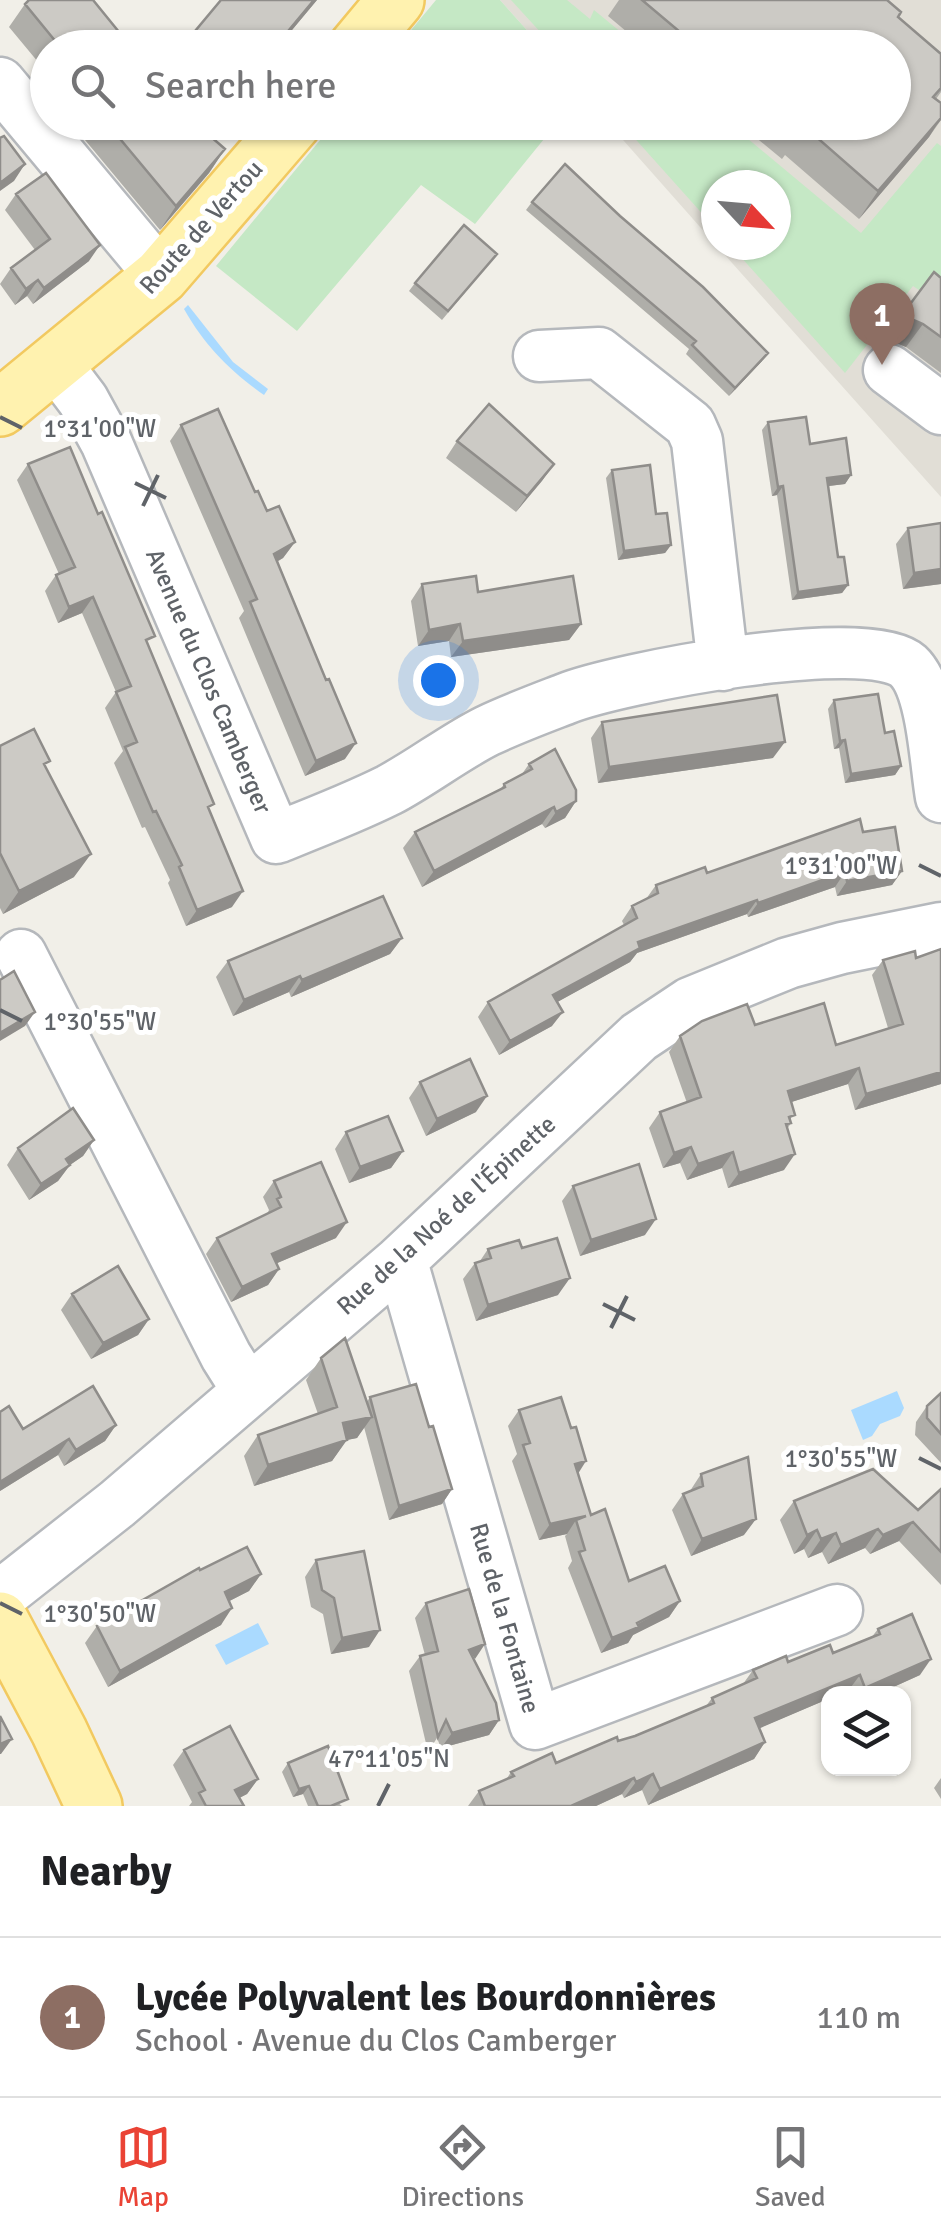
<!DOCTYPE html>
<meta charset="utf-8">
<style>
body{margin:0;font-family:Signika,sans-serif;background:#f6f6f6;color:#202124}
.controls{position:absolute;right:30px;bottom:30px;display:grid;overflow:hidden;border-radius:20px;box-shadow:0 2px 8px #0004}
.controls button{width:90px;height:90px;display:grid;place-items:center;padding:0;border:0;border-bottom:2px solid #e0e0e0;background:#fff;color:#202124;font:50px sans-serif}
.compass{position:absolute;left:701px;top:170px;width:90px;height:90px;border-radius:50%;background:#fff;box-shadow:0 2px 8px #0004;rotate:116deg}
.you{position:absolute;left:438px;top:680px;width:35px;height:35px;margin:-25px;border:8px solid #fff;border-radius:50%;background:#1a73e8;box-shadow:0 0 0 15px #1a73e833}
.badge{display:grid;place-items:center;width:65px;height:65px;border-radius:50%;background:#ea4335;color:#fff;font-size:32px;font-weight:700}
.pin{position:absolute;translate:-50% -82px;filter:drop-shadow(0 2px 5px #0008)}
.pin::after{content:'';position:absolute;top:52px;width:35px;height:30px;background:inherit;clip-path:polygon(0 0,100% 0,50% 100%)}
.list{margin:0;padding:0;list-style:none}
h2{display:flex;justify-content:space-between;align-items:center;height:130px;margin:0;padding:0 40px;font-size:42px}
h2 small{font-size:32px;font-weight:400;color:#757577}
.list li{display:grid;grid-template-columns:65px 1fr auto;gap:30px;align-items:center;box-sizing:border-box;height:160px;padding:0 40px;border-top:2px solid #e0e0e0}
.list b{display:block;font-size:38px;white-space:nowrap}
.list p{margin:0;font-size:32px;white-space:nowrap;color:#757577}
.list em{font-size:32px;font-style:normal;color:#757577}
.icon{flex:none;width:55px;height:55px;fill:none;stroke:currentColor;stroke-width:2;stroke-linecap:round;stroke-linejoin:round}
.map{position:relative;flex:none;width:941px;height:1806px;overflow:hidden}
.search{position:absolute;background:#fff;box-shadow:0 2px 8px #0004;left:30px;right:30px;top:30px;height:110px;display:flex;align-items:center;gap:25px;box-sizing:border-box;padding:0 35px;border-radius:55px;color:#757577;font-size:38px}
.sheet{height:290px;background:#fff}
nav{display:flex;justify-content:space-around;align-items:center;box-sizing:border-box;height:140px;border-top:2px solid #e0e0e0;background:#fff;font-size:28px;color:#757577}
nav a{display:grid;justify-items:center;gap:5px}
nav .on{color:#ea4335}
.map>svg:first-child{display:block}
.education{fill:#e1ded6}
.green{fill:#c5e8c5}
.water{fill:#aadaff}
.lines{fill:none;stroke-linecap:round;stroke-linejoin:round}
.minor-casing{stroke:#b5b8bc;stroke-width:55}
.major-casing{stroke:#f2c960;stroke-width:60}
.minor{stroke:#fff;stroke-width:50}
.major{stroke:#fff2af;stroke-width:55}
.wall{fill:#afaea9}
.shaded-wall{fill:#8f8d8a}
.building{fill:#cccac5;stroke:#8f8d8a;stroke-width:2.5}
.ticks{fill:none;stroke:#5f6368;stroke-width:4}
.labels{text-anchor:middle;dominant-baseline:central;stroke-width:10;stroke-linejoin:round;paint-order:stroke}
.street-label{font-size:25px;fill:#5f6368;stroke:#fff}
.ticks-label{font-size:25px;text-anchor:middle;fill:#5f6368;stroke:#fff;stroke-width:10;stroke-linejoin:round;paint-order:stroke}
</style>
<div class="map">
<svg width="941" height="1806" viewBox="0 0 941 1806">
<rect width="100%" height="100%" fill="#f1efe8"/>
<path class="education" d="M 500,0 L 941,0 L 941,497 L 716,245 L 776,245 L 776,185 L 716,185 L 716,245 L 608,123 L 894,122 L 894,48 L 542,47 Z"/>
<path class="green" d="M 436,0 L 500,0 L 542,47 L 397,47 Z
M 511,0 L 567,0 L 590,19 L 594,10 L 639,47 L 554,47 Z
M 335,122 L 557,122 L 557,123 L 475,224 L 421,185 L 297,331 L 216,266 Z
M 621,123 L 729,123 L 861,233 L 937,143 L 941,146 L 941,305 L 913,286 L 845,373 L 730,245 L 776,245 L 776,185 L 716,185 L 716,229 Z"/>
<path class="water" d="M 188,305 L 233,362 L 268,389 L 264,395 C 230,371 205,346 184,309 Z
M 897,1391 L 904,1408 L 900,1416 L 880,1424 L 872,1436 L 863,1440 L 851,1410 Z
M 258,1623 L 269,1644 L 226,1665 L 215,1645 Z"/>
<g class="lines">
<g class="minor-casing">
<path id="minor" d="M 0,83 L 161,276
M 539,356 L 599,353 L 690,425 L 697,441 L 723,665
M 55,363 L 83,400 L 106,442 L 276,838 C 314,823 353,808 389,790 C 423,772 453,748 487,731 C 512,719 539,709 565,699 C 617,678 868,630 908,666 C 933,689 935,763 941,797
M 889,370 L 941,409
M 21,955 L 226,1356 L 248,1391
M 399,1262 L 406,1276 L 535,1724 L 837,1610
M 0,1596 L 117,1504 L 399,1262 L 639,1037 L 690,1003 L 788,963 L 842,948 L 941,928"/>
</g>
<g class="major-casing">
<path id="major" d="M 356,48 L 396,0
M 0,408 L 161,276 L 294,122
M 0,1620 L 59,1731 L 94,1806"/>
</g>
<use href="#minor" class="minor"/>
<use href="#major" class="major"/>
</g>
<path class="wall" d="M 221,0 L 317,0 L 277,48 L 182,48 Z
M 619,0 L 887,0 L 898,17 L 941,54 L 941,92 L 936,99 L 941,103 L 941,120 L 929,137 L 859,219 L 785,155 L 782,159 L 737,122 L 894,122 L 894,48 L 646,48 L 608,16 Z
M 25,4 L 132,48 L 48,48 L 48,74 L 9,27 Z
M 70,122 L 194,122 L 225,149 L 209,173 L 160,230 Z
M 16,194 L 89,261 L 33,304 L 27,296 L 15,305 L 0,284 L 11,268 L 35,250 L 5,210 Z
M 532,202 L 762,361 L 729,396 L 686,354 L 689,349 L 526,210 Z
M 497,254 L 442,320 L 409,291 L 415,283 Z
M 941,278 L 941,373 L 906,347 L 886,339 Z
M 768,422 L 810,444 L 851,475 L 845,484 L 828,486 L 838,557 L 848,585 L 842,593 L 792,600 L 777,495 L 772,496 L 762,430 Z
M 181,425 L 255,492 L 267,511 L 295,542 L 283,558 L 277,562 L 345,759 L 305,776 L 239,618 L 244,611 L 170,441 Z
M 457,441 L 554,464 L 516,512 L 446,458 Z
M 28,464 L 148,646 L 209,811 L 232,907 L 186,926 L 168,883 L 170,880 L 145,827 L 142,828 L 114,763 L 123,751 L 105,708 L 116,692 L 82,613 L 58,623 L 45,591 L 56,575 L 59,574 L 17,480 Z
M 612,470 L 656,514 L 671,545 L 665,553 L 618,560 L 606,478 Z
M 941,523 L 941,584 L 903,589 L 896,544 L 908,528 Z
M 422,584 L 478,592 L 581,624 L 569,640 L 451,657 L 449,641 L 418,646 L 411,601 Z
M 834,700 L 885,733 L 901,766 L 895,775 L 845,783 L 839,748 L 834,749 L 828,709 Z
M 602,722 L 773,758 L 598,783 L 591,738 Z
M 0,746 L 46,767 L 74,877 L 3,914 L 0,908 Z
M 529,764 L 576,801 L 565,818 L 545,828 L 542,824 L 422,887 L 403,848 L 415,832 L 500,790 L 504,784 L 522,774 Z
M 863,832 L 902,871 L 892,885 L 837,896 L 835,887 L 748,917 L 747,914 L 637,953 L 630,962 L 557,1002 L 552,1026 L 499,1055 L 478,1017 L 488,1002 L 624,925 L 622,921 L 632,906 L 646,899 L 656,885 Z
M 402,938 L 390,954 L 291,997 L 289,992 L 233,1016 L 216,977 L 228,961 Z
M 941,949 L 941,1084 L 855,1110 L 848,1084 L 791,1102 L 791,1123 L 787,1129 L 784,1170 L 728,1188 L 722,1168 L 687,1180 L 680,1163 L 663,1168 L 649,1128 L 660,1112 L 687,1103 L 669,1052 L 680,1036 L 755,1025 L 836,1045 L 888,1028 L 872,975 L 883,960 L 916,958 Z
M 420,1082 L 476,1112 L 426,1136 L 409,1098 Z
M 346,1132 L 403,1151 L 391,1168 L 349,1183 L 335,1149 Z
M 94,1140 L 83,1156 L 70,1165 L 58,1181 L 29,1200 L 7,1165 L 18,1148 Z
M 274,1181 L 336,1238 L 277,1263 L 279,1269 L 268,1285 L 231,1302 L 206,1254 L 217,1238 L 267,1214 L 269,1210 L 263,1197 Z
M 573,1186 L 645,1235 L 580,1256 L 562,1201 Z
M 522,1248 L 558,1295 L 476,1321 L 463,1279 L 475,1263 L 480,1261 L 488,1249 Z
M 72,1294 L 149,1319 L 138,1335 L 91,1359 L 61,1310 Z
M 321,1358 L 367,1402 L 370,1397 L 429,1427 L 452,1489 L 442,1504 L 389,1520 L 364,1427 L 357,1438 L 346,1440 L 332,1461 L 254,1486 L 244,1456 L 258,1435 L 318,1414 L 306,1380 Z
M 941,1393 L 941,1463 L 915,1435 L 916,1422 L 927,1406 Z
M 519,1410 L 578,1473 L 591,1515 L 629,1581 L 680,1601 L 669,1617 L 633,1635 L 628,1643 L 601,1653 L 568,1568 L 572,1561 L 565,1536 L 567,1534 L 539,1540 L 512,1461 L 517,1454 L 508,1426 Z
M 116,1425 L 105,1441 L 64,1466 L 58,1455 L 0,1491 L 23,1429 Z
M 701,1474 L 744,1535 L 691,1556 L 672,1510 L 683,1494 L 690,1491 Z
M 941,1489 L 941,1585 L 899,1541 L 870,1554 L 865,1548 L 828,1564 L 822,1552 L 808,1558 L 804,1549 L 794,1554 L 780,1520 L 794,1501 L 918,1510 Z
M 316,1560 L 369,1647 L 331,1654 L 323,1614 L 311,1607 L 305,1577 Z
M 200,1570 L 261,1574 L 249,1591 L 229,1601 L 221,1625 L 108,1687 L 85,1643 L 97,1626 Z
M 426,1603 L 474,1659 L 499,1720 L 489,1735 L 441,1748 L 437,1738 L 428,1752 L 409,1671 L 420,1656 L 425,1655 L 415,1618 Z
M 878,1629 L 920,1675 L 878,1694 L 849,1694 L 848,1691 L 843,1694 L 828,1694 L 828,1699 L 759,1728 L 765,1742 L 754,1759 L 648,1805 L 642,1790 L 624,1798 L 622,1794 L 596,1806 L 468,1806 L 479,1791 L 506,1780 L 511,1772 L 556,1763 L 635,1736 L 706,1706 L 712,1698 L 743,1684 L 753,1670 L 833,1653 L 871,1638 Z
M 184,1750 L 258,1779 L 247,1794 L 239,1798 L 244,1806 L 189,1806 L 192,1802 L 173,1765 Z
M 288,1763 L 342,1806 L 308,1806 L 303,1794 L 293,1797 L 282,1772 Z
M 941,1778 L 941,1799 L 934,1788 Z"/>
<path class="shaded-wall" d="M 314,0 L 317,0 L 277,48 L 274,48 Z
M 941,118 L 929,137 L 859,219 L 878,191 Z
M 225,149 L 209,173 L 160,230 L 176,206 Z
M 25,164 L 14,181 L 0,191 L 0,183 Z
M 100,245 L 89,261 L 33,304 L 44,288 Z
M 38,280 L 27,296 L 15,305 L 26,289 Z
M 902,315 L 923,324 L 906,347 L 886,339 Z
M 768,353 L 762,361 L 729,396 L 735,388 Z
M 554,464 L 542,481 L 516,512 L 527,496 Z
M 851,475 L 845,484 L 821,487 L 827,478 Z
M 783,486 L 777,495 L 772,496 L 778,487 Z
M 295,542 L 283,558 L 263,569 L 274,554 Z
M 671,545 L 665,553 L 618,560 L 624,551 Z
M 941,569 L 941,584 L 903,589 L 914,573 Z
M 848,585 L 842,593 L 792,600 L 798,592 Z
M 93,597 L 82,613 L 58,623 L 69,607 Z
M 460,624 L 449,641 L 418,646 L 429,630 Z
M 581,624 L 569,640 L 451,657 L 463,641 Z
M 845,740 L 839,748 L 834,749 L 840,741 Z
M 785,742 L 773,758 L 598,783 L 609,767 Z
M 356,743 L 345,759 L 305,776 L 316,761 Z
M 901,766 L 895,775 L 845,783 L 851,774 Z
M 576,801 L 565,818 L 545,828 L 556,812 Z
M 554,807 L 542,824 L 422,887 L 434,871 Z
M 91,854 L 74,877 L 3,914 L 19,891 Z
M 902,871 L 892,885 L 837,896 L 847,881 Z
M 845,872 L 835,887 L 748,917 L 758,903 Z
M 243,891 L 232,907 L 186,926 L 197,910 Z
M 757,900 L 747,914 L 637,953 L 630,962 L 543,1010 L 553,995 L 638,942 Z
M 402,938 L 390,954 L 291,997 L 302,980 Z
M 300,976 L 289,992 L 233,1016 L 244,1000 Z
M 35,1012 L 25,1026 L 0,1041 L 0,1033 Z
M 563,1012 L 552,1026 L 499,1055 L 510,1041 Z
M 859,1068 L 848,1084 L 776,1107 L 788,1091 Z
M 941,1072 L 941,1084 L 855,1110 L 866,1094 Z
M 487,1096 L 476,1112 L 426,1136 L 437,1119 Z
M 94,1140 L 83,1156 L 64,1169 L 70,1165 L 58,1181 L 29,1200 L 41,1184 L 66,1159 Z
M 691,1147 L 680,1163 L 663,1168 L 674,1153 Z
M 403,1151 L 391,1168 L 349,1183 L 360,1167 Z
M 733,1152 L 722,1168 L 687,1180 L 698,1164 Z
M 795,1154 L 784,1170 L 728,1188 L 739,1173 Z
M 656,1219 L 645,1235 L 580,1256 L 591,1240 Z
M 347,1222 L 336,1238 L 261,1270 L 272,1254 Z
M 279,1269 L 268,1285 L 231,1302 L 242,1287 Z
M 570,1278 L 558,1295 L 476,1321 L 488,1305 Z
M 149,1319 L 138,1335 L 91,1359 L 103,1343 Z
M 372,1417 L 357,1438 L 328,1444 L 343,1423 Z
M 116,1425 L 105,1441 L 64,1466 L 76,1450 Z
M 69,1439 L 58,1455 L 0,1491 L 0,1482 Z
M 347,1440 L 332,1461 L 254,1486 L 268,1465 Z
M 586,1461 L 576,1477 L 575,1464 Z
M 452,1489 L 442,1504 L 389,1520 L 399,1506 Z
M 586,1516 L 576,1520 L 567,1534 L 539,1540 L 550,1524 Z
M 756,1519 L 744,1535 L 691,1556 L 702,1539 Z
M 913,1522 L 899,1541 L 870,1554 L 883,1535 Z
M 878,1529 L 865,1548 L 828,1564 L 841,1545 Z
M 817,1530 L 804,1549 L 794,1554 L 807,1535 Z
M 836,1533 L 822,1552 L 808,1558 L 821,1539 Z
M 261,1574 L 249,1591 L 214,1609 L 225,1592 Z
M 680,1601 L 669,1617 L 633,1635 L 628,1643 L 601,1653 L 612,1638 Z
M 232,1608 L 221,1625 L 108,1687 L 120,1671 Z
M 380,1630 L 369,1647 L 331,1654 L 342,1638 Z
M 485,1644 L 475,1659 L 469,1650 Z
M 931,1659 L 920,1675 L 878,1694 L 861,1694 L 865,1688 Z
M 860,1675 L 848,1691 L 843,1694 L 828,1694 L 828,1699 L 744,1735 L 755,1718 Z
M 499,1720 L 489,1735 L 441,1748 L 452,1733 Z
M 12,1739 L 1,1754 L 0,1754 L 0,1744 Z
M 765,1742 L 754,1759 L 648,1805 L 660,1789 Z
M 653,1774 L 642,1790 L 624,1798 L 636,1782 Z
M 634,1778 L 622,1794 L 596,1806 L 571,1806 Z
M 258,1779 L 247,1794 L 224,1806 L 235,1790 Z
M 309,1786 L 303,1794 L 293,1797 L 299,1789 Z"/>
<path class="building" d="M 29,0 L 93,0 L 132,48 L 61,48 L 25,4 Z
M 221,0 L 314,0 L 274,48 L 204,48 L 191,36 Z
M 642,0 L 887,0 L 901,12 L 898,17 L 941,54 L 941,88 L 933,97 L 941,103 L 941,118 L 878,191 L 805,127 L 801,132 L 790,122 L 894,122 L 894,48 L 699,48 Z
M 106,122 L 194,122 L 225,149 L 176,206 Z
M 4,136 L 25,164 L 0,183 L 0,138 Z
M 565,164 L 620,216 L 703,287 L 768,353 L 735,388 L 692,345 L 696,341 L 532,202 Z
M 46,173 L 100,245 L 44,288 L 38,280 L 26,289 L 11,268 L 50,239 L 16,194 Z
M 464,225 L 497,254 L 448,311 L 415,283 Z
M 934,272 L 941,278 L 941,337 L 923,324 L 902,315 Z
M 489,404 L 554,464 L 527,496 L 457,441 Z
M 218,409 L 255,492 L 258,491 L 267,511 L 279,506 L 295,542 L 274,554 L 326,680 L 329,679 L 356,743 L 316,761 L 250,602 L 257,599 L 181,425 Z
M 806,417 L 810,444 L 846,438 L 851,475 L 827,478 L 838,557 L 844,557 L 848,585 L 798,592 L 783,486 L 778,487 L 768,422 Z
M 70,447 L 98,514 L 102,512 L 155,636 L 146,640 L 214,804 L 208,807 L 243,891 L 197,910 L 179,867 L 182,865 L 156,811 L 153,812 L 125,747 L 137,742 L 116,692 L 131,686 L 93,597 L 69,607 L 56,575 L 75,567 L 28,464 Z
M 650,465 L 656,514 L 667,513 L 671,545 L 624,551 L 612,470 Z
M 941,523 L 941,569 L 914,573 L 908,528 Z
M 476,576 L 478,592 L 573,576 L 581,624 L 463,641 L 460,624 L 429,630 L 422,584 Z
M 878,694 L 885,733 L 894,731 L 901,766 L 851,774 L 845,740 L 840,741 L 834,700 Z
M 777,695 L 785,742 L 609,767 L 602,722 Z
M 34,729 L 50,761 L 44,764 L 91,854 L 19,891 L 0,853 L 0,746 Z
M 555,749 L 576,790 L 576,801 L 556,812 L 554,807 L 434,871 L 415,832 L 505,787 L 504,784 L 532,769 L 529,764 Z
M 860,819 L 863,832 L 895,827 L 902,871 L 847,881 L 845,872 L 758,903 L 757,900 L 638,942 L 640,948 L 553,995 L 563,1012 L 510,1041 L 488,1002 L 637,918 L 632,906 L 658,893 L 656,885 L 705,867 L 707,873 Z
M 383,896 L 402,938 L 302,980 L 300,976 L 244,1000 L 228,961 Z
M 941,949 L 941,1072 L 866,1094 L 859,1068 L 788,1091 L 795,1115 L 789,1117 L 791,1123 L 786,1124 L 795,1154 L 739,1173 L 733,1152 L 698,1164 L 691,1147 L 674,1153 L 660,1112 L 701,1097 L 680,1036 L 702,1021 L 747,1004 L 755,1025 L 824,1003 L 836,1045 L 903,1024 L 883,960 L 915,951 L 916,958 Z
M 14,971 L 35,1012 L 0,1033 L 0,980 Z
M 470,1059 L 487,1096 L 437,1119 L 420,1082 Z
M 73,1108 L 94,1140 L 66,1159 L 70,1165 L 41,1184 L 18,1148 Z
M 388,1116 L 403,1151 L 360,1167 L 346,1132 Z
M 321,1162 L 347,1222 L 272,1254 L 279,1269 L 242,1287 L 217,1238 L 281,1207 L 277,1199 L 281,1197 L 274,1181 Z
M 639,1164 L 656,1219 L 591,1240 L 573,1186 Z
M 557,1238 L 570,1278 L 488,1305 L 475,1263 L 491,1258 L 488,1249 L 519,1240 L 522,1248 Z
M 118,1266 L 149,1319 L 103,1343 L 72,1294 Z
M 345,1338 L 372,1417 L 343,1423 L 347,1440 L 268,1465 L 258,1435 L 337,1407 L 321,1358 Z
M 416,1384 L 429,1427 L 433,1426 L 452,1489 L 399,1506 L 370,1397 Z
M 93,1386 L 116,1425 L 76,1450 L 69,1439 L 0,1482 L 0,1412 L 9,1406 L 23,1429 Z
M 941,1393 L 941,1434 L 927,1418 L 927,1406 Z
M 561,1397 L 571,1428 L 576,1427 L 586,1461 L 575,1464 L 591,1515 L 605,1509 L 629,1581 L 665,1566 L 680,1601 L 637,1623 L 639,1627 L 612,1638 L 579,1552 L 585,1550 L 576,1520 L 586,1516 L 550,1524 L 523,1445 L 530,1443 L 519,1410 Z
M 748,1457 L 756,1519 L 702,1539 L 683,1494 L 703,1486 L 701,1474 Z
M 873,1469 L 918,1510 L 941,1489 L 941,1552 L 913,1522 L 883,1535 L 878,1529 L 841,1545 L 836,1533 L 821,1539 L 817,1530 L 807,1535 L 794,1501 Z
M 247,1547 L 261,1574 L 225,1592 L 232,1608 L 120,1671 L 97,1626 L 199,1568 L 200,1570 Z
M 364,1551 L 380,1630 L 342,1638 L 334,1598 L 322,1590 L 316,1560 Z
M 469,1589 L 485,1644 L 469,1650 L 496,1703 L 499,1720 L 452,1733 L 446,1720 L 438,1737 L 420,1656 L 438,1651 L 426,1603 Z
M 912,1614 L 931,1659 L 865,1688 L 860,1675 L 755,1718 L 765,1742 L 660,1789 L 653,1774 L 636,1782 L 634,1778 L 571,1806 L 485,1806 L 479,1791 L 514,1776 L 511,1772 L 552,1753 L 556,1763 L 617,1737 L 618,1741 L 635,1736 L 714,1703 L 712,1698 L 757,1678 L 753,1670 L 786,1656 L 788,1662 L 830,1645 L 833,1653 L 880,1634 L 878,1629 Z
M 0,1716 L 12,1739 L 0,1744 Z
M 230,1726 L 258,1779 L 235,1790 L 244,1806 L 206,1806 L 199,1793 L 205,1790 L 184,1750 Z
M 328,1746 L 348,1799 L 331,1806 L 318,1806 L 309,1786 L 299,1789 L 288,1763 Z"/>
<path class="ticks" d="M 0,417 L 22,428M 135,483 L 166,498M 143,506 L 158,475M 919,865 L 941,876M 0,1010 L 22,1021M 603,1304 L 635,1320M 611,1328 L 627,1296M 919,1458 L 941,1469M 0,1603 L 22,1614M 378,1806 L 389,1784"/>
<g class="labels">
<g class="street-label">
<text transform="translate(201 227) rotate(-48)">Route de Vertou</text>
<text transform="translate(209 681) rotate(67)">Avenue du Clos Camberger</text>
<text transform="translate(446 1215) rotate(-42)">Rue de la Noé de l'Épinette</text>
<text transform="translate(505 1618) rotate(74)">Rue de la Fontaine</text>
</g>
</g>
<g class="ticks-label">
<text x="100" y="437">1°31'00"W</text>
<text x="841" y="874">1°31'00"W</text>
<text x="100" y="1030">1°30'55"W</text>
<text x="841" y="1467">1°30'55"W</text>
<text x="100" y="1622">1°30'50"W</text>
<text x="389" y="1767">47°11'05"N</text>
</g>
</svg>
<div class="controls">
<button><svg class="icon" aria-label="layers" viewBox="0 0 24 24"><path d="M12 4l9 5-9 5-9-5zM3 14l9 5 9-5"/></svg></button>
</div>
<svg class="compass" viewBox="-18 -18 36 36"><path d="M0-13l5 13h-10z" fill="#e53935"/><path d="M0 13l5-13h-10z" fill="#757577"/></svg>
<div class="you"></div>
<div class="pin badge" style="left:882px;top:365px;background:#8d6e63">1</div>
<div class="search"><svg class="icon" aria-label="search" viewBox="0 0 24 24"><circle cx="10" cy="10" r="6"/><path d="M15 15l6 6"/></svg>Search here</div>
</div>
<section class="sheet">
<h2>Nearby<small></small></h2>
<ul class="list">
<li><span class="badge" style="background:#8d6e63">1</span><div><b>Lycée Polyvalent les Bourdonnières</b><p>School · Avenue du Clos Camberger</p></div><em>110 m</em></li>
</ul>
</section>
<nav>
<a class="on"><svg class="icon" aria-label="map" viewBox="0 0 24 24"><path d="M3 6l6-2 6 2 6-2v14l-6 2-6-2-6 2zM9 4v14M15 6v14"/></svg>Map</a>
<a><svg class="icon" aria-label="directions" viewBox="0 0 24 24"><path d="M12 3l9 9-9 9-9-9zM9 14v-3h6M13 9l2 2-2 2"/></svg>Directions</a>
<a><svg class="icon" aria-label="saved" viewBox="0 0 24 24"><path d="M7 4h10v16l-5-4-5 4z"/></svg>Saved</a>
</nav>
